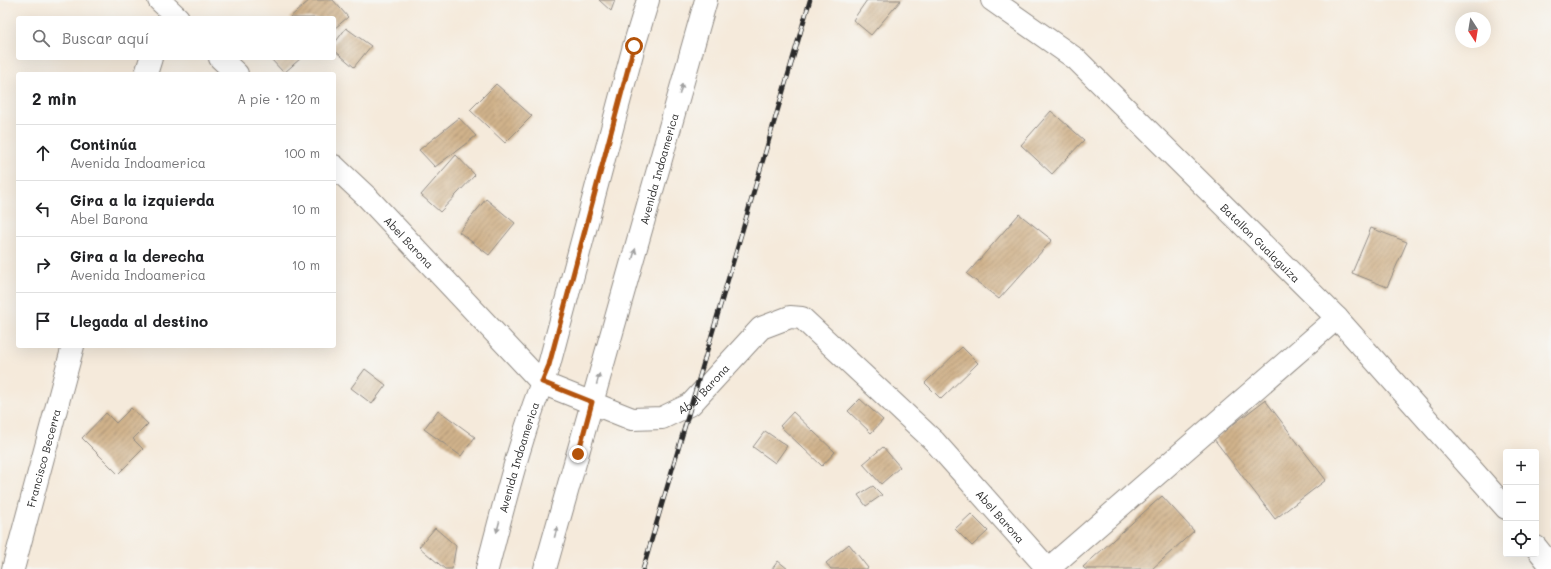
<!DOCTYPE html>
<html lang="es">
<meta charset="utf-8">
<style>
body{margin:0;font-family:Mali,sans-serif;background:#f6f6f6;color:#202124}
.controls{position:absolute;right:12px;bottom:12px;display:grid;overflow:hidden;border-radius:4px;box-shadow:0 4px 16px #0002}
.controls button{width:36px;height:36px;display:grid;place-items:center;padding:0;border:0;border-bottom:1px solid #e0e0e0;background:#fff;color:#202124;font:20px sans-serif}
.compass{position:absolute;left:1455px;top:12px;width:36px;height:36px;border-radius:50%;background:#fff;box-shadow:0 4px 16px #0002;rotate:168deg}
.stop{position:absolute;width:12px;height:12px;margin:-9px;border:3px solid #b45309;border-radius:50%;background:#fff}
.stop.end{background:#b45309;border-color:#fff;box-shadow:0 1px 4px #0008}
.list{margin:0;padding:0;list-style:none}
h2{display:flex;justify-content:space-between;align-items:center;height:52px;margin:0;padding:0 16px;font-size:17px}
h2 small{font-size:13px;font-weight:400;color:#757577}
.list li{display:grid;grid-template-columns:26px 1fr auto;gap:12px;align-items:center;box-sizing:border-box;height:56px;padding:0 16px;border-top:1px solid #e0e0e0}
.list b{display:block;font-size:15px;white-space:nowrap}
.list p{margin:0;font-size:13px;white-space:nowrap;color:#757577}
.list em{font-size:13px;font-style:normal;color:#757577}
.icon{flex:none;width:22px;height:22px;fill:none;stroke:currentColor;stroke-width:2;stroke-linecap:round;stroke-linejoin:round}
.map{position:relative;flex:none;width:1551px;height:569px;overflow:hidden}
.search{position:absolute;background:#fff;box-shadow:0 4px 16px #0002;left:16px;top:16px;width:320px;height:44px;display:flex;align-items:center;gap:10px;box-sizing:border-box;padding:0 14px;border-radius:4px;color:#757577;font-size:15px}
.panel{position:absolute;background:#fff;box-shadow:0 4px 16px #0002;left:16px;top:72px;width:320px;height:276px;border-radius:4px}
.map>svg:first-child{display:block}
.building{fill:url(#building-hatch)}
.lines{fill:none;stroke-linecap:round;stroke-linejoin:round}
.minor-casing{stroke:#908a83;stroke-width:24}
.primary-casing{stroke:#908a83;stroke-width:24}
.minor{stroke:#fff;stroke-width:22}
.primary{stroke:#fff;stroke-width:22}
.rail-casing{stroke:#2b2b2b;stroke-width:4.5}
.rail{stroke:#f6f6f2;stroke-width:3;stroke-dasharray:9;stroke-linecap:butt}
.oneway{fill:#a0a0a0}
.route{stroke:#b45309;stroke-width:5}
.labels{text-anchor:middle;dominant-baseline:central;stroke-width:3;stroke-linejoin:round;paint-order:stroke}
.street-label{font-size:11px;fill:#2b2b2b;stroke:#f6f6f2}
</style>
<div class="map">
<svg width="1551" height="569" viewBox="0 0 1551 569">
<defs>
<pattern id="building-hatch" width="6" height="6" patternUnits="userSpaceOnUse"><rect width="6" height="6" fill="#d0b28b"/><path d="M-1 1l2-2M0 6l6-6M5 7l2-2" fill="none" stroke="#a99172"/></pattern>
</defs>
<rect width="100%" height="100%" fill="#f6f6f2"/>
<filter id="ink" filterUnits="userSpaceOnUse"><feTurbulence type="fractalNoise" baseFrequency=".025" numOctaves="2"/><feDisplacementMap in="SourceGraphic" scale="8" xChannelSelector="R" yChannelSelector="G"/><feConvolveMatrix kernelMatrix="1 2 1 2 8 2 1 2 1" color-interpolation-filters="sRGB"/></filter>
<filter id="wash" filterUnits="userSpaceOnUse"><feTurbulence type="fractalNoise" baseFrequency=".012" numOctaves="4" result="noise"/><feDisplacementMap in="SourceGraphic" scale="16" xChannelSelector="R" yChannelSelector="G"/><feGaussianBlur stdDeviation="0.9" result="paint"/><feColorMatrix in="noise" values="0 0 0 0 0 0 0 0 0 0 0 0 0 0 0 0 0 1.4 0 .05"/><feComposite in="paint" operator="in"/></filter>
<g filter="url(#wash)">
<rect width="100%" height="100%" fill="#f5eadb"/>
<g id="blocks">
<path class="building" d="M 310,0 L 333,0 L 348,17 L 334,29 L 334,18 L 289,18 Z
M 599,0 L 615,0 L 611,11 Z
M 867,0 L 901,0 L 871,35 L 853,20 Z
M 346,28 L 371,46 L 354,67 L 334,50 L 334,44 Z
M 270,58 L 301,58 L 284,73 Z
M 496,84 L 532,116 L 505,143 L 470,110 Z
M 1051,111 L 1084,140 L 1052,174 L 1021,145 Z
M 459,118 L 476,136 L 435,167 L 419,150 Z
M 456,155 L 475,175 L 440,212 L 421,195 Z
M 486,199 L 515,223 L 489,255 L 459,232 Z
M 1019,214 L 1052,240 L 999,299 L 967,274 Z
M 1371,228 L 1407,242 L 1387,287 L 1352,273 Z
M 962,347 L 978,363 L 941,399 L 925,383 Z
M 365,369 L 386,385 L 372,404 L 351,388 Z
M 860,399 L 883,420 L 871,433 L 848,411 Z
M 1265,400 L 1326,480 L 1275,519 L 1214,439 Z
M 131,408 L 148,424 L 133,439 L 143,449 L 118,474 L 82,438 L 106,413 L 116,423 Z
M 438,410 L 475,437 L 461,456 L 424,429 Z
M 793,412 L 835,452 L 822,466 L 780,426 Z
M 765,431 L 787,446 L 775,463 L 753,447 Z
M 883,447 L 900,467 L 881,484 L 863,464 Z
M 873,486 L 882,495 L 866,506 L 858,495 Z
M 1162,496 L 1194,531 L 1152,569 L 1085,569 L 1083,567 Z
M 971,514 L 988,531 L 972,546 L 955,529 Z
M 435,528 L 456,546 L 452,569 L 445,569 L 419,547 Z
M 849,544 L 868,568 L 866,569 L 831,569 L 826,563 Z
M 778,561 L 788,569 L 772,569 Z"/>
</g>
</g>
<g filter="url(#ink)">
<use href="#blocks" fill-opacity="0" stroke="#908a83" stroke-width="1"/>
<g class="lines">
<g class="minor-casing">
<g id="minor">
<path d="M 159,0 L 178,18"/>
<path id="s1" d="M 992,0 L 1076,59 L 1337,318 L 1506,508"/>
<path d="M 220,58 L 237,74"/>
<path d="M 146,74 L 151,58"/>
<path id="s2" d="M 334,166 L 368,198 L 542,383 L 632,419 L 662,418 L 691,404 L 761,328 L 790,317 L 802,318 L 934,441 L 1048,569"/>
<path d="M 1536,547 L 1551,566"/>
<path id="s3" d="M 13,569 L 73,346"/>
<path d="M 1048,569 L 1337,318"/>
</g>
</g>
<g class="primary-casing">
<g id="primary">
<path id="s4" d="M 487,569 C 505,501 522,430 549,365 L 634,46 L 648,0"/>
<path id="s5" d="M 545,569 L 706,0"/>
</g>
</g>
<use href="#minor" class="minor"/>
<use href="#primary" class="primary"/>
<g class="rail-casing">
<path id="rail" d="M 643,569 L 810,0"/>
</g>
<use href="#rail" class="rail"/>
</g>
<defs><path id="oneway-solid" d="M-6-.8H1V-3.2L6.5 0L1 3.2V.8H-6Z"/></defs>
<g class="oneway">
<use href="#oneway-solid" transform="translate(681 89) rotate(-74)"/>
<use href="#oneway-solid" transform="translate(634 254) rotate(-74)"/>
<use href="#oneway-solid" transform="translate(598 379) rotate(-75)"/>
<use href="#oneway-solid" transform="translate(498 527) rotate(105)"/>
<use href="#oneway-solid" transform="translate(556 532) rotate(-74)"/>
</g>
</g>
<g class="lines" filter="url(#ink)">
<path class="route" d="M 578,454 L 592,402 L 542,382 L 549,365 L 634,46"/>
</g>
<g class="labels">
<g class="street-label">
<text stroke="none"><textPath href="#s5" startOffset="416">Avenida Indoamerica</textPath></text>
<text stroke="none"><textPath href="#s2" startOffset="107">Abel Barona</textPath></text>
<text stroke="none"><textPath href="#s1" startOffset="363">Batallon Gualaguiza</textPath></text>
<text stroke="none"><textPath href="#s2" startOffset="479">Abel Barona</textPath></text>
<text stroke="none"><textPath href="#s3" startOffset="115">Francisco Becerra</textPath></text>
<text stroke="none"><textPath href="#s4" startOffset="116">Avenida Indoamerica</textPath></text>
<text stroke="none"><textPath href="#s2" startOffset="887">Abel Barona</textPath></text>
</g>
</g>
</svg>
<div class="controls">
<button>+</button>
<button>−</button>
<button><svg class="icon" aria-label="locate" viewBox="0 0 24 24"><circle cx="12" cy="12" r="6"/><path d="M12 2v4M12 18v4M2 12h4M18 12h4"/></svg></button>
</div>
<svg class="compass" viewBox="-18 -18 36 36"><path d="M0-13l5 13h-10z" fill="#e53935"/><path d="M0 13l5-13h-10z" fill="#757577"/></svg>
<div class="stop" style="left:634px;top:46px"></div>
<div class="stop end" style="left:578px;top:454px"></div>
<div class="search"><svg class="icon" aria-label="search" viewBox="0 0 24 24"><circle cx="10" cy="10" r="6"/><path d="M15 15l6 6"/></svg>Buscar aquí</div>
<section class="panel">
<h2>2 min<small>A pie · 120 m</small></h2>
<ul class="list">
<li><svg class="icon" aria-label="ahead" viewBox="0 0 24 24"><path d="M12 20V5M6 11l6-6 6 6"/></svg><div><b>Continúa</b><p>Avenida Indoamerica</p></div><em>100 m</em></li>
<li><svg class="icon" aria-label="left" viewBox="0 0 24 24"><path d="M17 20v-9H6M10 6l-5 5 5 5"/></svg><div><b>Gira a la izquierda</b><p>Abel Barona</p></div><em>10 m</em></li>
<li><svg class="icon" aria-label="right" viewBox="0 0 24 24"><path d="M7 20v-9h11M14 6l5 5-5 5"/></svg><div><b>Gira a la derecha</b><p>Avenida Indoamerica</p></div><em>10 m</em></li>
<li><svg class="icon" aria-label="arrive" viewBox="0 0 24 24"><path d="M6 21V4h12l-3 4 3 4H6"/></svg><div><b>Llegada al destino</b></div></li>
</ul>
</section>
</div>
